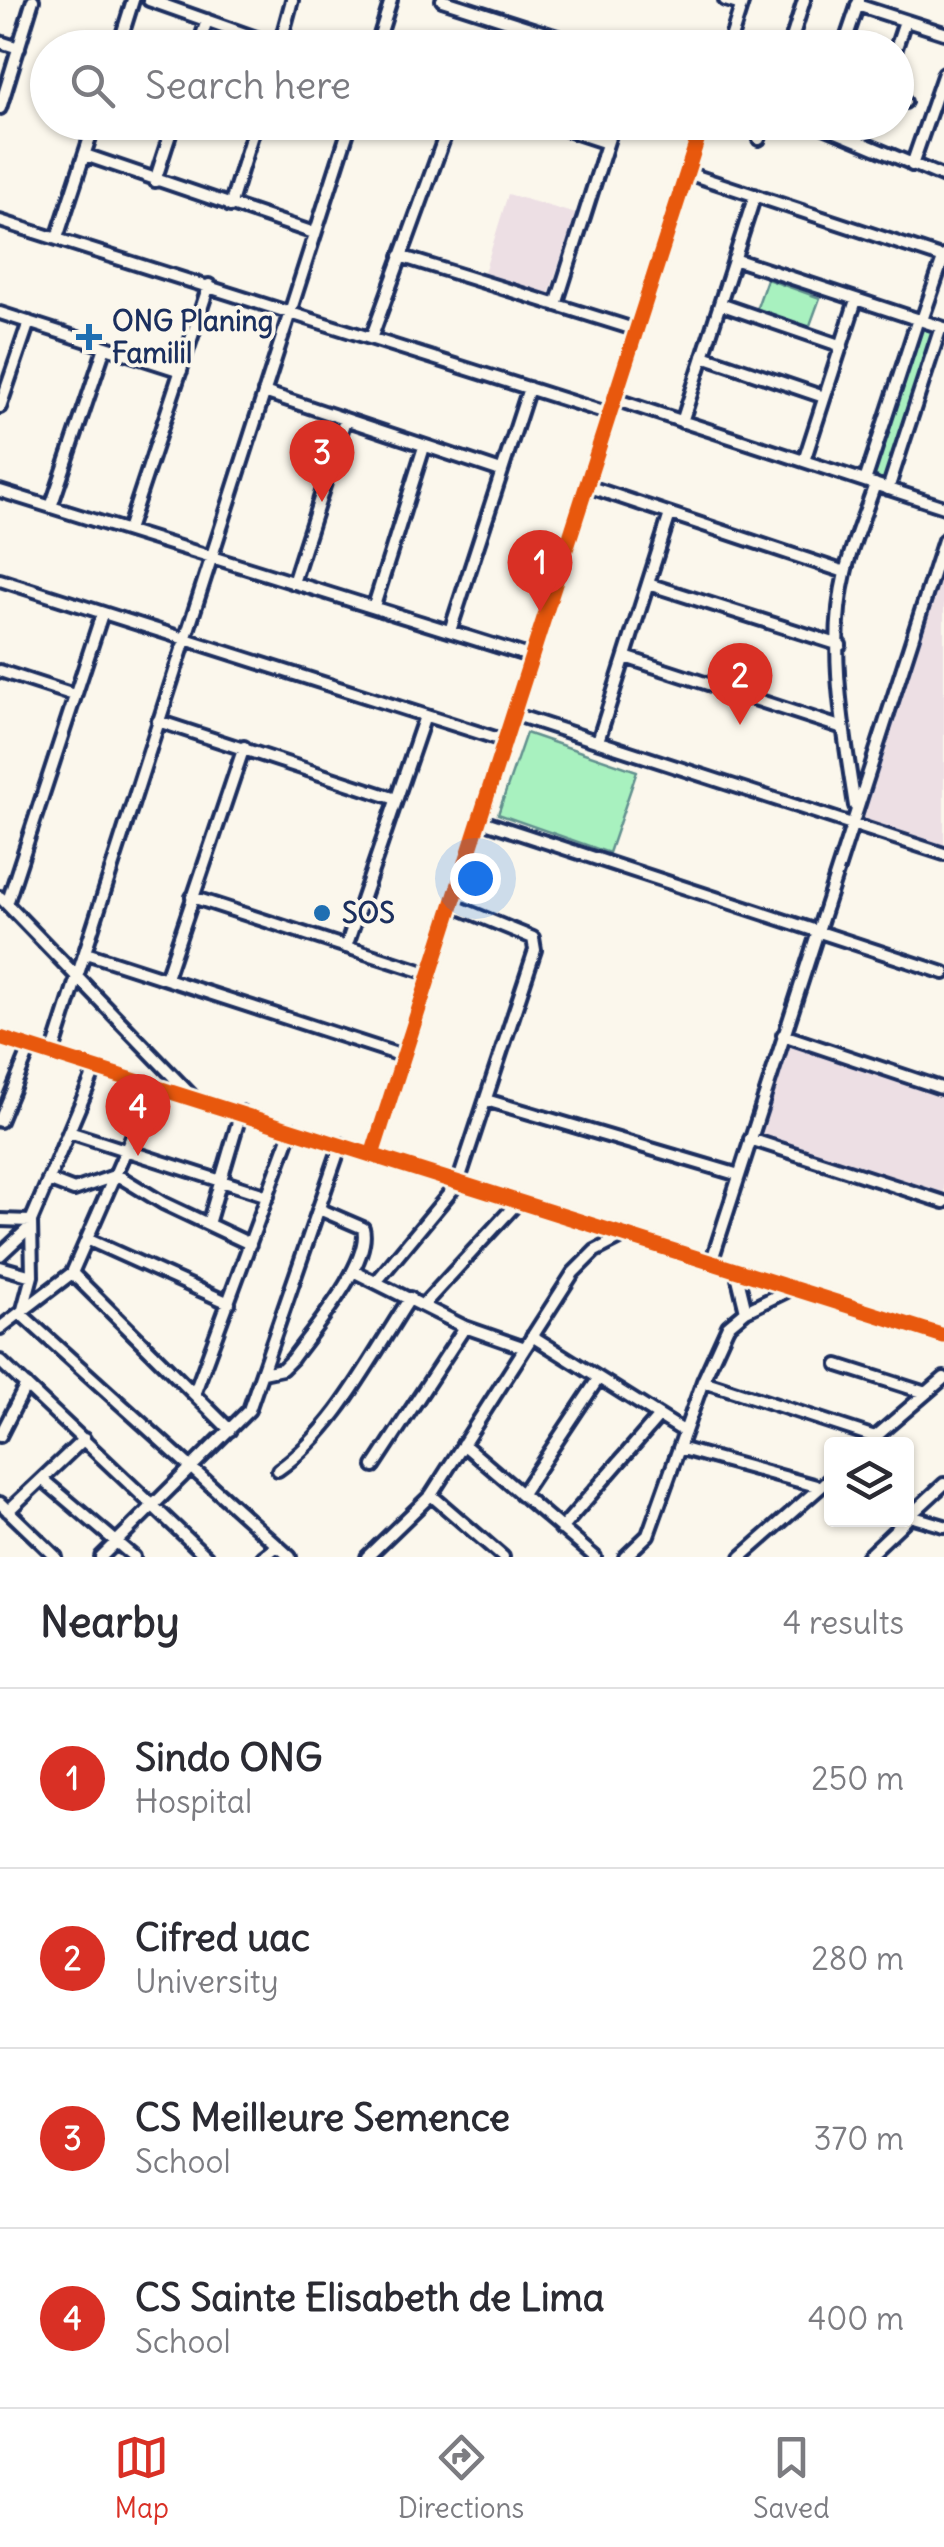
<!DOCTYPE html>
<style>
body{margin:0;font-family:Delius,sans-serif;background:#f2f2f3;color:#2b2b33}
.controls{position:absolute;right:30px;bottom:30px;display:grid;overflow:hidden;border-radius:10px;box-shadow:0 2px 8px #0004}
.controls button{width:90px;height:90px;display:grid;place-items:center;padding:0;border:0;border-bottom:2px solid #e1e1e2;background:#fff;color:#2b2b33;font:50px sans-serif}
.you{position:absolute;left:475px;top:878px;width:35px;height:35px;margin:-25px;border:8px solid #fff;border-radius:50%;background:#1a73e8;box-shadow:0 0 0 15px #1a73e833}
.badge{display:grid;place-items:center;width:65px;height:65px;border-radius:50%;background:#d93025;color:#fff;font-size:32px;font-weight:700}
.pin{position:absolute;translate:-50% -82px;filter:drop-shadow(0 2px 5px #0008)}
.pin::after{content:'';position:absolute;top:52px;width:35px;height:30px;background:inherit;clip-path:polygon(0 0,100% 0,50% 100%)}
.list{margin:0;padding:0;list-style:none}
h2{display:flex;justify-content:space-between;align-items:center;height:130px;margin:0;padding:0 40px;font-size:42px}
h2 small{font-size:32px;font-weight:400;color:#7c7c81}
.list li{display:grid;grid-template-columns:65px 1fr auto;gap:30px;align-items:center;box-sizing:border-box;height:180px;padding:0 40px;border-top:2px solid #e1e1e2}
.list b{display:block;font-size:38px;white-space:nowrap}
.list p{margin:0;font-size:32px;white-space:nowrap;color:#7c7c81}
.list em{font-size:32px;font-style:normal;color:#7c7c81}
.icon{flex:none;width:55px;height:55px;fill:none;stroke:currentColor;stroke-width:2;stroke-linecap:round;stroke-linejoin:round}
.map{position:relative;flex:none;width:944px;height:1557px;overflow:hidden}
.search{position:absolute;background:#fff;box-shadow:0 2px 8px #0004;left:30px;right:30px;top:30px;height:110px;display:flex;align-items:center;gap:25px;box-sizing:border-box;padding:0 35px;border-radius:55px;color:#7c7c81;font-size:38px}
.sheet{height:850px;background:#fff}
nav{display:flex;justify-content:space-around;align-items:center;box-sizing:border-box;height:140px;border-top:2px solid #e1e1e2;background:#fff;font-size:28px;color:#7c7c81}
nav a{display:grid;justify-items:center;gap:5px}
nav .on{color:#d93025}
.map>svg:first-child{display:block}
.built{fill:#eddfe4}
.green{fill:#a8f1bf;stroke:#62908e;stroke-width:2.5}
.lines{fill:none;stroke-linecap:round;stroke-linejoin:round}
.minor-casing{stroke:#1b2f5e;stroke-width:18}
.minor{stroke:#fbf7ec;stroke-width:10}
.cycleway-casing{stroke:#fbf7ec;stroke-width:21}
.cycleway{stroke:#e8590c;stroke-width:15}
.poi-dot{fill:#1f6fb2;stroke:#fbf7ec;stroke-width:4}
.labels{text-anchor:middle;dominant-baseline:central;stroke-width:8;stroke-linejoin:round;paint-order:stroke}
.poi-label{font-size:28px;font-weight:bold;fill:#1b2f5e;stroke:#fbf7ec;text-anchor:start}
</style>
<div class="map">
<svg width="944" height="1557" viewBox="0 0 944 1557">
<rect width="100%" height="100%" fill="#fbf7ec"/>
<filter id="ink" filterUnits="userSpaceOnUse"><feTurbulence type="fractalNoise" baseFrequency=".01" numOctaves="2"/><feDisplacementMap in="SourceGraphic" scale="20" xChannelSelector="R" yChannelSelector="G"/><feConvolveMatrix kernelMatrix="1 2 1 2 8 2 1 2 1" color-interpolation-filters="sRGB"/></filter>
<g filter="url(#ink)">
<path class="built" d="M 508,194 L 576,214 L 549,294 L 484,273 Z
M 944,556 L 944,850 L 857,821 Z
M 790,1046 L 944,1096 L 944,1193 L 761,1134 Z"/>
<path class="green" d="M 767,279 L 820,298 L 809,328 L 756,310 Z
M 919,324 L 937,330 L 888,481 L 870,475 Z
M 526,733 L 637,771 L 609,853 L 498,814 Z"/>
<g class="lines">
<g class="minor-casing">
<path id="minor" d="M 149,0 L 279,46
M 442,0 L 592,48
M 725,0 L 741,5
M 857,5 L 944,33
M 0,42 L 19,48
M 118,48 L 133,0
M 198,48 L 207,20
M 279,48 L 292,0
M 376,48 L 391,0
M 728,48 L 743,0
M 789,48 L 804,0
M 843,48 L 859,1
M 896,48 L 905,21
M 896,99 L 905,102
M 0,108 L 33,0
M 543,122 L 607,143
M 812,122 L 944,177
M 759,139 L 765,122
M 85,155 L 314,233
M 912,165 L 944,73
M 687,173 L 944,258
M 155,181 L 174,122
M 230,206 L 256,122
M 0,221 L 610,414
M 57,238 L 95,122
M 400,256 L 637,330
M 734,259 L 944,328
M 720,304 L 842,346
M 556,305 L 614,122
M 0,313 L 181,371
M 922,320 L 944,256
M 372,336 L 450,122
M 703,356 L 824,397
M 264,392 L 501,471
M 614,399 L 944,507
M 0,407 L 29,322
M 682,422 L 755,195
M 804,461 L 856,300
M 865,481 L 918,319
M 587,486 L 845,572
M 888,489 L 941,327
M 0,491 L 532,657
M 51,507 L 105,347
M 128,530 L 209,285
M 0,580 L 505,741
M 293,583 L 345,420
M 648,584 L 840,645
M 374,606 L 424,447
M 450,631 L 529,388
M 625,657 L 843,728
M 0,671 L 74,695
M 513,714 L 944,854
M 158,721 L 396,799
M 598,741 L 670,514
M 855,806 C 844,733 827,647 845,573 C 852,543 865,514 875,484
M 479,820 L 944,973
M 0,897 L 193,1097
M 192,897 L 430,974
M 7,904 L 102,614
M 346,947 L 425,716
M 86,953 L 403,1056
M 166,978 L 244,747
M 783,1035 L 944,1089
M 0,1038 L 944,1336
M 52,1055 L 351,122
M 486,1100 L 739,1175
M 0,1121 L 30,1048
M 69,1132 L 268,1196
M 750,1139 L 944,1202
M 372,1155 L 703,122
M 48,1180 L 74,1190 L 117,1175 L 163,1203 L 250,1244
M 0,1220 L 31,1221
M 208,1224 L 241,1112
M 89,1240 L 229,1303
M 0,1255 L 31,1226
M 711,1263 L 944,540
M 0,1267 L 32,1276
M 736,1270 L 746,1311
M 353,1271 L 465,1327 L 525,1348
M 72,1273 L 230,1430
M 376,1282 L 458,1183 L 535,950 L 533,938 L 452,905
M 424,1304 L 518,1202
M 22,1313 L 32,1276 L 31,1221 L 95,1070
M 21,1314 L 290,1557
M 0,1328 L 72,1273 L 154,1086
M 532,1336 L 685,1432
M 0,1361 L 207,1557
M 838,1365 L 926,1393
M 263,1373 L 282,1369 L 292,1359 C 312,1331 372,1262 363,1228 L 319,1209
M 703,1381 L 875,1437
M 195,1392 L 292,1129
M 0,1436 L 26,1385
M 463,1444 L 595,1557
M 867,1444 L 944,1378
M 679,1448 L 820,1487
M 374,1466 L 465,1327
M 278,1470 C 336,1429 371,1357 410,1298
M 42,1479 L 134,1557
M 431,1495 L 503,1557
M 521,1495 L 598,1379
M 0,1503 L 56,1557
M 8,1511 L 84,1439
M 910,1516 L 944,1526
M 906,1519 L 944,1484
M 561,1529 L 659,1416
M 101,1557 L 249,1410 L 341,1144
M 263,1557 L 277,1546
M 367,1557 L 431,1495 L 573,1273 L 595,1251 L 624,1236
M 625,1557 L 648,1535 L 703,1381 L 728,1326 L 746,1311 L 793,1288
M 741,1557 L 832,1477
M 867,1557 L 906,1520"/>
</g>
<use href="#minor" class="minor"/>
<g class="cycleway-casing">
<path id="cycleway" d="M 0,1038 L 944,1336
M 372,1155 L 703,122"/>
</g>
<use href="#cycleway" class="cycleway"/>
</g>
</g>
<g class="poi-dot">
<path d="M84 322h10v10h10v10h-10v10h-10v-10h-10v-10h10z"/>
<circle cx="322" cy="913" r="10"/>
</g>
<g class="labels">
<g class="poi-label">
<text x="112" y="321">ONG Planing<tspan x="112" dy="32">Familil</tspan></text>
<text x="342" y="913">SOS</text>
</g>
</g>
</svg>
<div class="controls">
<button><svg class="icon" aria-label="layers" viewBox="0 0 24 24"><path d="M12 4l9 5-9 5-9-5zM3 14l9 5 9-5"/></svg></button>
</div>
<div class="you"></div>
<div class="pin badge" style="left:540px;top:612px">1</div>
<div class="pin badge" style="left:740px;top:725px">2</div>
<div class="pin badge" style="left:322px;top:502px">3</div>
<div class="pin badge" style="left:138px;top:1156px">4</div>
<div class="search"><svg class="icon" aria-label="search" viewBox="0 0 24 24"><circle cx="10" cy="10" r="6"/><path d="M15 15l6 6"/></svg>Search here</div>
</div>
<section class="sheet">
<h2>Nearby<small>4 results</small></h2>
<ul class="list">
<li><span class="badge">1</span><div><b>Sindo ONG</b><p>Hospital</p></div><em>250 m</em></li>
<li><span class="badge">2</span><div><b>Cifred uac</b><p>University</p></div><em>280 m</em></li>
<li><span class="badge">3</span><div><b>CS Meilleure Semence</b><p>School</p></div><em>370 m</em></li>
<li><span class="badge">4</span><div><b>CS Sainte Elisabeth de Lima</b><p>School</p></div><em>400 m</em></li>
</ul>
</section>
<nav>
<a class="on"><svg class="icon" aria-label="map" viewBox="0 0 24 24"><path d="M3 6l6-2 6 2 6-2v14l-6 2-6-2-6 2zM9 4v14M15 6v14"/></svg>Map</a>
<a><svg class="icon" aria-label="directions" viewBox="0 0 24 24"><path d="M12 3l9 9-9 9-9-9zM9 14v-3h6M13 9l2 2-2 2"/></svg>Directions</a>
<a><svg class="icon" aria-label="saved" viewBox="0 0 24 24"><path d="M7 4h10v16l-5-4-5 4z"/></svg>Saved</a>
</nav>
